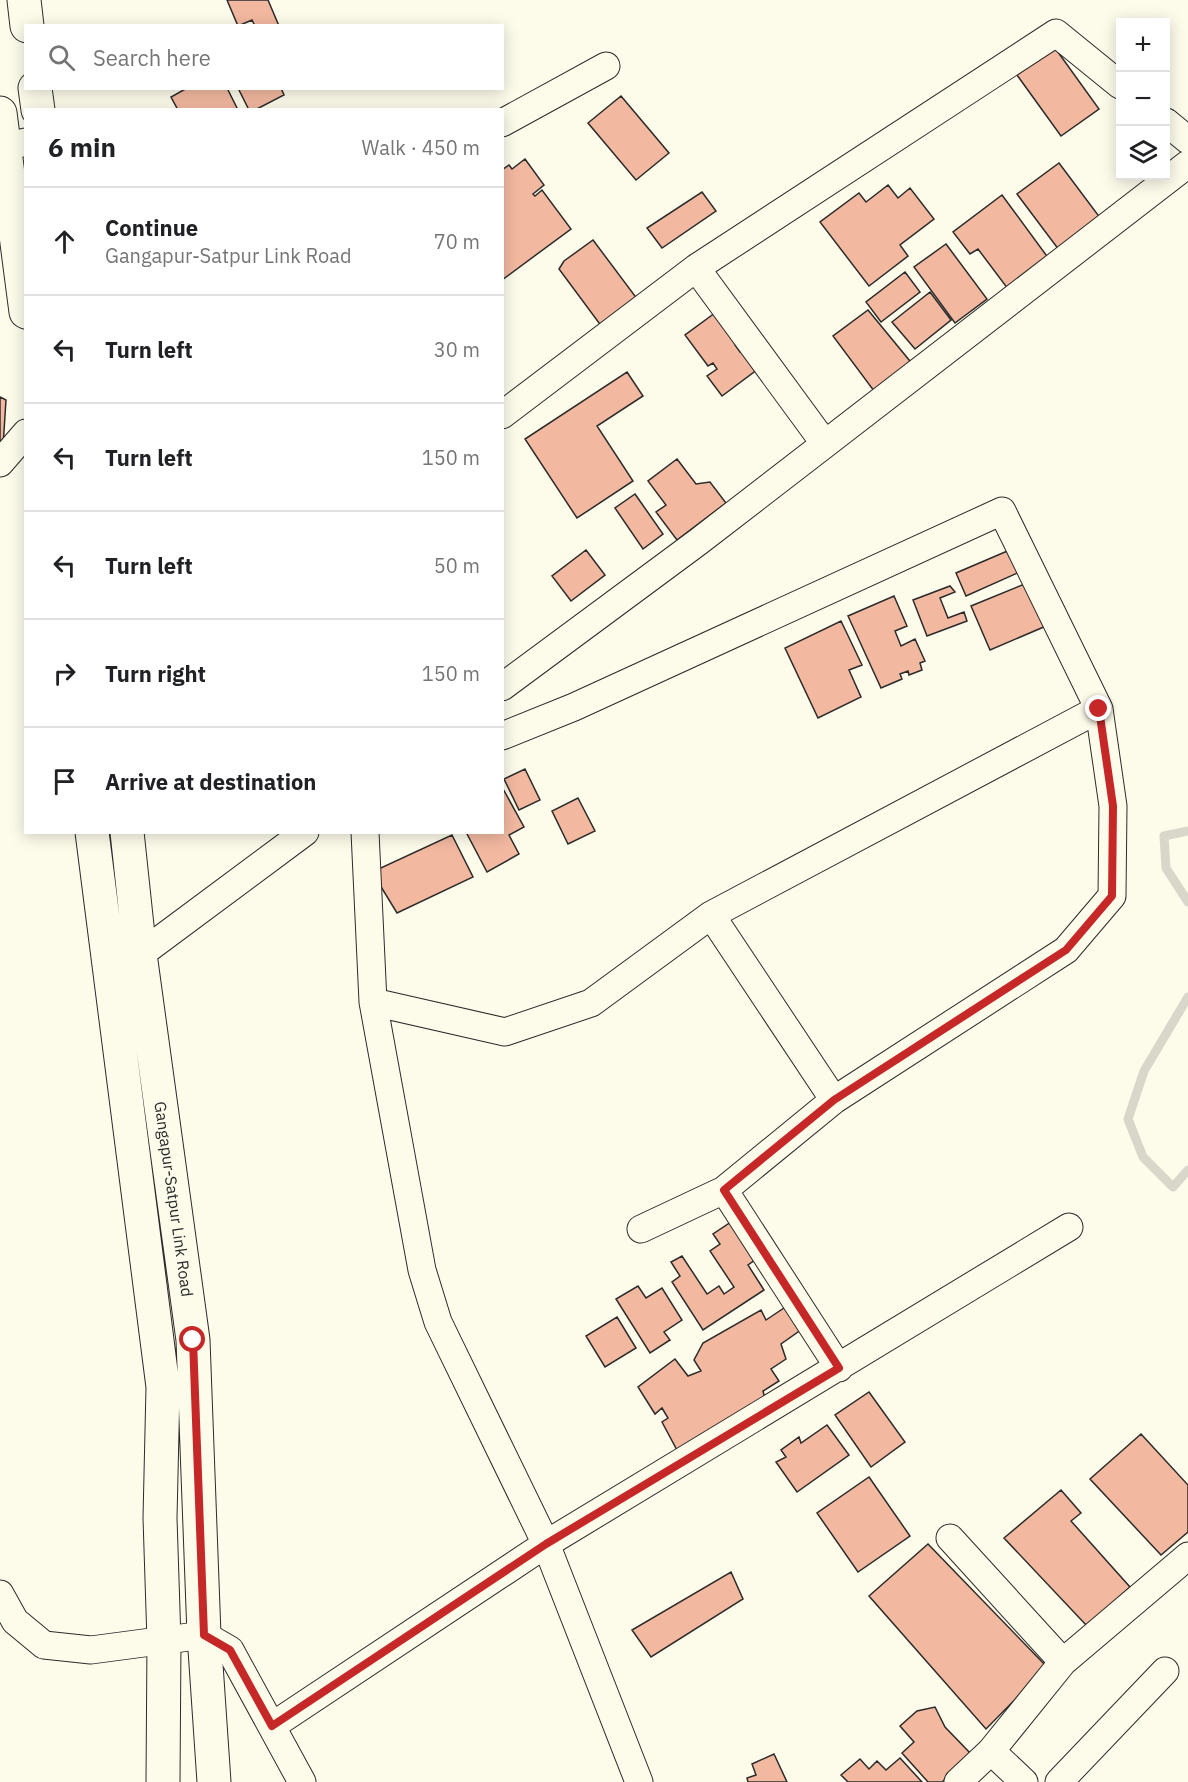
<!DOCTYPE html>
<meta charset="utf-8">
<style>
body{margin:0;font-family:"IBM Plex Sans",sans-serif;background:#f6f6f6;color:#202124}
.controls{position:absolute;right:18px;top:18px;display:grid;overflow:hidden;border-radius:0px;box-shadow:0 3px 15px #0003}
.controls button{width:54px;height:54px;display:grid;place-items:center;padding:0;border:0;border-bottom:2px solid #e0e0e0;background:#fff;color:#202124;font:30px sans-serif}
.stop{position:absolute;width:18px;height:18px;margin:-14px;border:4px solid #c62828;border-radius:50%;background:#fff}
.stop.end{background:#c62828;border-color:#fff;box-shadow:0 2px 6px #0008}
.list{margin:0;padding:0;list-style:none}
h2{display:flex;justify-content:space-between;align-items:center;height:78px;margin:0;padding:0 24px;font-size:26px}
h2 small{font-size:20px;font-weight:400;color:#757577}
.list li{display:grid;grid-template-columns:39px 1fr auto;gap:18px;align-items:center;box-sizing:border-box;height:108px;padding:0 24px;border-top:2px solid #e0e0e0}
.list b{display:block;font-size:22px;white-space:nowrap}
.list p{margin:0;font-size:20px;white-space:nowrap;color:#757577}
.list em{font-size:20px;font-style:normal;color:#757577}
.icon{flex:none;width:33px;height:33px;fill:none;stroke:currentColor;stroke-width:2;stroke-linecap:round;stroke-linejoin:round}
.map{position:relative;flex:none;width:1188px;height:1782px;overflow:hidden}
.search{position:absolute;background:#fff;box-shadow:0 3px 15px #0003;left:24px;top:24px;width:480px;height:66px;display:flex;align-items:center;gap:15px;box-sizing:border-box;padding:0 21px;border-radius:0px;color:#757577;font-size:22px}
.panel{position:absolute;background:#fff;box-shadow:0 3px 15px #0003;left:24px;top:108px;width:480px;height:726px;border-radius:0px}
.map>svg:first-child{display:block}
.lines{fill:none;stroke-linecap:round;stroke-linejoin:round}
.stream{stroke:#d8d7c9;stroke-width:9}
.building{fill:#f2b8a0;stroke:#2b2b2b;stroke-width:1.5}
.minor-casing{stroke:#2b2b2b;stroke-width:29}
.primary-casing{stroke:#2b2b2b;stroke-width:35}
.minor{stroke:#fdfbea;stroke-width:27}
.primary{stroke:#fdfbea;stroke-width:33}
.route{stroke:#c62828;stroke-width:8}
.labels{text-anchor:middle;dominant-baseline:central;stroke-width:4.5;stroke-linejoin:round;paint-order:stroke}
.street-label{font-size:16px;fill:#2b2b2b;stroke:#fdfbea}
</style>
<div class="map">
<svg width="1188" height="1782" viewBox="0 0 1188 1782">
<rect width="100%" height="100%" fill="#fdfbea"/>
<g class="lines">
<path class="stream" d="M 1188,831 L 1164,836 L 1166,868 L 1188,902
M 1188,997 L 1144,1071 L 1128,1119 L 1143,1157 L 1173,1187 L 1188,1170"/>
</g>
<path class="building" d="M 227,0 L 268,0 L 279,26 L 255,26 L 252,20 L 238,26 Z
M 1055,48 L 1099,109 L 1061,136 L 1017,75 Z
M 187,88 L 227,88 L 238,110 L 178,110 L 171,97 Z
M 238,88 L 281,88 L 284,95 L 255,110 L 249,110 Z
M 621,96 L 669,153 L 636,180 L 588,123 Z
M 525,159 L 544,185 L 533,194 L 535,196 L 542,190 L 571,229 L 502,280 L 502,170 L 509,165 L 512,169 Z
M 1059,163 L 1101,219 L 1059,250 L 1017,194 Z
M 888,185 L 898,198 L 910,188 L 934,219 L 900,245 L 908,256 L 869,286 L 820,222 L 859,193 L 866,202 Z
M 702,192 L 716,211 L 662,248 L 647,228 Z
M 1002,195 L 1049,259 L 1008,289 L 978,249 L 970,254 L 953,232 Z
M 593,240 L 638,300 L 602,327 L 559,269 L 564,261 Z
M 946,244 L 987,299 L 955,323 L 914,267 Z
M 905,272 L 920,292 L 881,322 L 866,302 Z
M 930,292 L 951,320 L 915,349 L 892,322 Z
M 719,310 L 741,340 L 735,345 L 740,352 L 747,347 L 762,366 L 722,396 L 707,376 L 717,369 L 713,363 L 708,366 L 685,335 Z
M 868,310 L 914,366 L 877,395 L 833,336 Z
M 627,372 L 643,396 L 597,426 L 633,481 L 577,518 L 525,439 Z
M 0,397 L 6,400 L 3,447 L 0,445 Z
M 677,459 L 696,484 L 710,482 L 726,503 L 677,540 L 656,512 L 666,505 L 648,481 Z
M 635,494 L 663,534 L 643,549 L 615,508 Z
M 1012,549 L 1022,571 L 966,596 L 956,573 Z
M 586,550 L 605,575 L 571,601 L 552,576 Z
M 1027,583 L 1046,626 L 990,650 L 971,606 Z
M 950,586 L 955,592 L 940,598 L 948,618 L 964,612 L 967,621 L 927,636 L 913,600 Z
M 894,596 L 907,626 L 895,631 L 901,646 L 915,639 L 925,661 L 920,663 L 922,670 L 909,675 L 908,671 L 900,674 L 902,679 L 881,688 L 848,616 Z
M 841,621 L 862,665 L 849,670 L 861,697 L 818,718 L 785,648 Z
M 525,769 L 540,800 L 519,810 L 504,779 Z
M 502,787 L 524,827 L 509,835 L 519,854 L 487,872 L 466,832 L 502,832 Z
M 578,798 L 595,831 L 568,844 L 552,811 Z
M 452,835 L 473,877 L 397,913 L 372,872 Z
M 737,1218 L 762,1255 L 748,1265 L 764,1290 L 703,1330 L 672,1282 L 680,1276 L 671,1262 L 682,1256 L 707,1294 L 719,1286 L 724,1294 L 734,1287 L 710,1251 L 720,1244 L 713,1234 Z
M 638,1286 L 646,1298 L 662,1288 L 682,1320 L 664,1332 L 670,1340 L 650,1353 L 616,1299 Z
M 790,1304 L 805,1327 L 781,1344 L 786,1359 L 771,1369 L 779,1381 L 763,1391 L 765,1399 L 678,1452 L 662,1422 L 668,1418 L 662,1408 L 655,1414 L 638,1387 L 675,1359 L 688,1376 L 701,1371 L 694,1360 L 703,1343 L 761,1310 L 766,1320 Z
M 617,1317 L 636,1348 L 605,1367 L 586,1336 Z
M 869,1392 L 905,1442 L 871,1467 L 835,1415 Z
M 827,1425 L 849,1455 L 797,1492 L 776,1462 L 786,1457 L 781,1450 L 799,1437 L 801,1443 Z
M 1141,1434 L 1188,1485 L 1188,1532 L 1161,1555 L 1090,1479 Z
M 869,1477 L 910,1536 L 858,1572 L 817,1513 Z
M 1061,1490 L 1081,1513 L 1071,1521 L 1130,1587 L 1087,1626 L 1004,1538 Z
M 928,1544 L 1047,1667 L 986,1729 L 869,1596 Z
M 731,1572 L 743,1599 L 651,1657 L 632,1630 Z
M 935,1707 L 945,1727 L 972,1755 L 942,1782 L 928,1782 L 902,1753 L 914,1742 L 900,1726 L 917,1711 Z
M 774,1754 L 787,1782 L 748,1782 L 747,1778 L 756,1775 L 752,1764 Z
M 900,1758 L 922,1782 L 848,1782 L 841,1775 L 860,1759 L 869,1769 L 877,1761 L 886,1770 Z"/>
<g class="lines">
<g class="minor-casing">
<path id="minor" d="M 1166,122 L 1188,140
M 502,123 L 606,66
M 0,152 L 4,147 L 26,142
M 696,268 L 825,444
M 502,415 L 696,268 L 1056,33 L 1120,85
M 0,463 L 26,433
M 502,687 L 698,542 L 1188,164
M 365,832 L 373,1002 L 422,1270 L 438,1322 L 546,1544 L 639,1782
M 126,965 L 305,832
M 373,1002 L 505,1032 L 591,1003 L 711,915 L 1099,709 L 1002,511 L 574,707 L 502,736
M 834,1100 L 1066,950 L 1112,896 L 1113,806 L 1099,709
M 724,1190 L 839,1368
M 641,1229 L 724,1190 L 834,1100 L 711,915
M 950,1538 L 1063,1662
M 0,1594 L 15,1621 L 44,1645 L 91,1650 L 204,1635 L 230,1650 L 302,1782
M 272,1726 L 546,1544 L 1069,1227
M 991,1751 L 1024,1782
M 958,1782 L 991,1751 L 1063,1662 L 1188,1556
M 1059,1782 L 1165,1671"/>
</g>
<g class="primary-casing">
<path id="primary" d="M 24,0 L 27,26
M 35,88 L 38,110
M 0,113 L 26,312
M 92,832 L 163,1387 L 160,1518 L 164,1641 L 163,1782
M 127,832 L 140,954 L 193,1340 L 204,1635 L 214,1782"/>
</g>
<use href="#minor" class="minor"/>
<use href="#primary" class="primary"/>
</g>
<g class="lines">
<path class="route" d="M 193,1340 L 204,1635 L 230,1650 L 272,1726 L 546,1544 L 839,1368 L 724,1190 L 834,1100 L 1066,950 L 1112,896 L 1113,806 L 1099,709"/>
</g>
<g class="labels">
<g class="street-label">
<text transform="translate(174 1199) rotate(82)">Gangapur-Satpur Link Road</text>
</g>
</g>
</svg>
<div class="controls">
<button>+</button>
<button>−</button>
<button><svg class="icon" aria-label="layers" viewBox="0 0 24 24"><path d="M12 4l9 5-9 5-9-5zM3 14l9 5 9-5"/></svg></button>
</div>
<div class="stop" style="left:193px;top:1340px"></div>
<div class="stop end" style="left:1099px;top:709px"></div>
<div class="search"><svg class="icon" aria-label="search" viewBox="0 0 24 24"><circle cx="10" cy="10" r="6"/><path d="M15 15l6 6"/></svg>Search here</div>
<section class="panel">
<h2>6 min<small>Walk · 450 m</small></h2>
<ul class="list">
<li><svg class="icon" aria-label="ahead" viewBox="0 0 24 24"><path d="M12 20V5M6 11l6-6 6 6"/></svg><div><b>Continue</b><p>Gangapur-Satpur Link Road</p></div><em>70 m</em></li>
<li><svg class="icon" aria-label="left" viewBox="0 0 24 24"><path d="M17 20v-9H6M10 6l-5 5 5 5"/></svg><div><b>Turn left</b></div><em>30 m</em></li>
<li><svg class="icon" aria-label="left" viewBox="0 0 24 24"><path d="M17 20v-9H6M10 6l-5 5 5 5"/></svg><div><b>Turn left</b></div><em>150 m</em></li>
<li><svg class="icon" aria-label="left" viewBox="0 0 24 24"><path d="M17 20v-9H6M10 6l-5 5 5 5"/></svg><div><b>Turn left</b></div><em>50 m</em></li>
<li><svg class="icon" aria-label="right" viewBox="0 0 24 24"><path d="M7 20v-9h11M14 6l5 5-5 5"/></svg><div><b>Turn right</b></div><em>150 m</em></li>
<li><svg class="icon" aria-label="arrive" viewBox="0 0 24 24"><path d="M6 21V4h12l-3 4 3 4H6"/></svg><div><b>Arrive at destination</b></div></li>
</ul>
</section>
</div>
